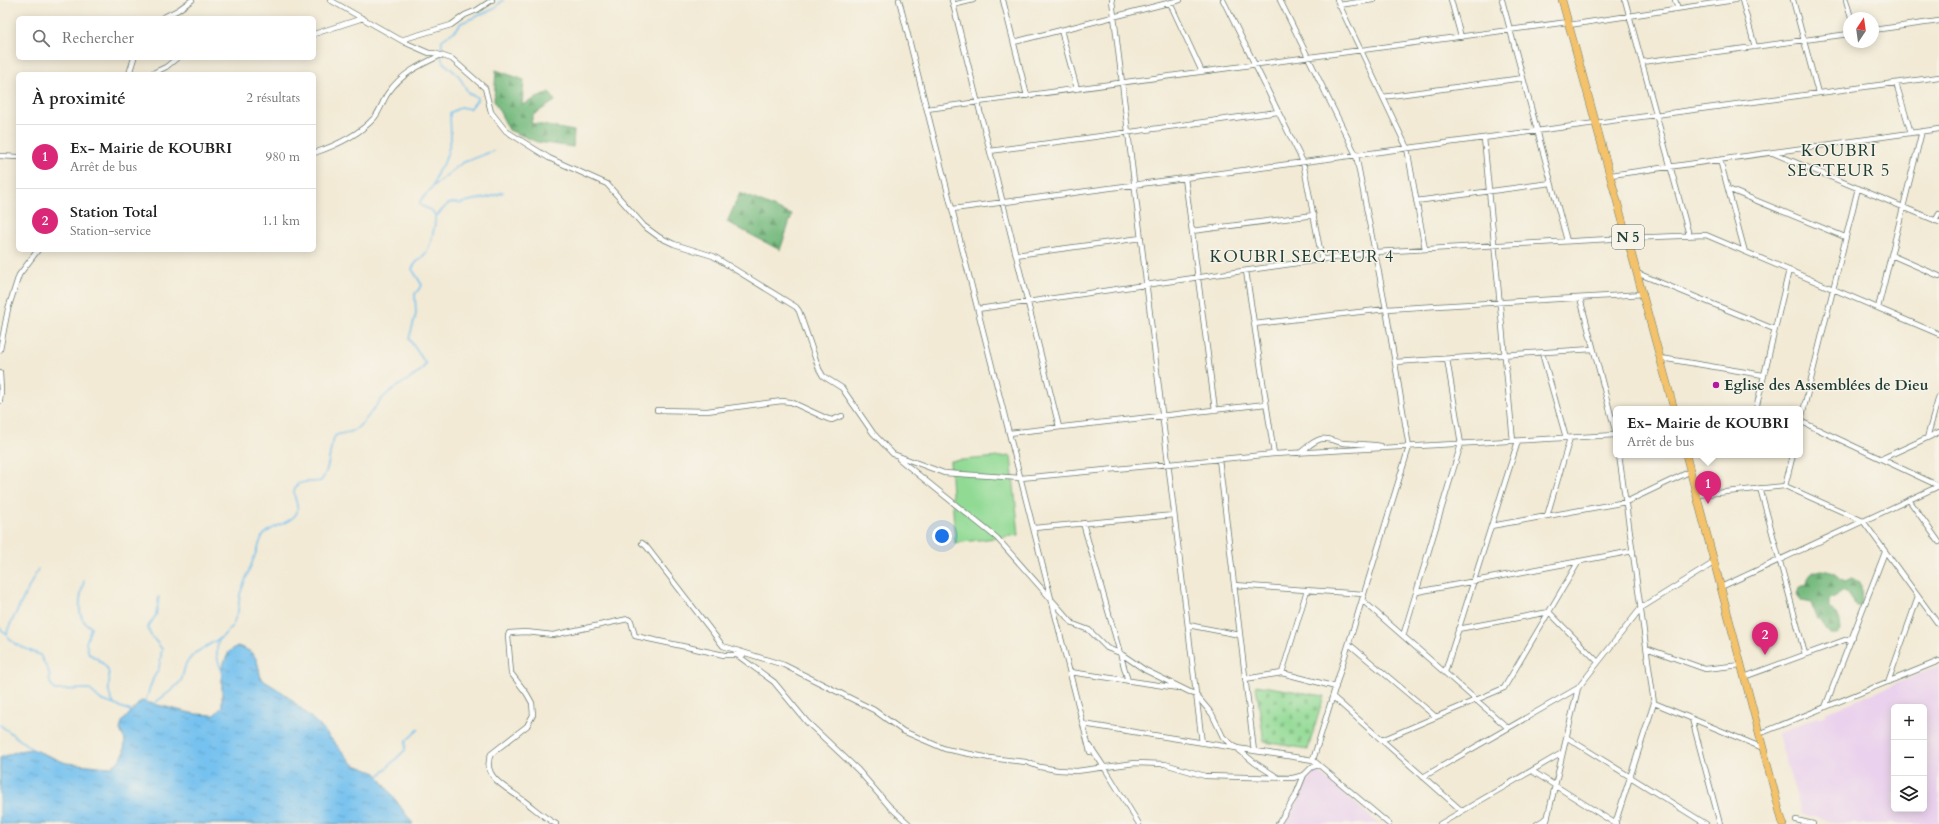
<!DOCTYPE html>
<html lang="fr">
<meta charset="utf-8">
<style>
body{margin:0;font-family:Cardo,serif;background:#f6f6f6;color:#222}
.controls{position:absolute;right:12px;bottom:12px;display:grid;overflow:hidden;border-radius:6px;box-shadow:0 2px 10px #0003}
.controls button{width:36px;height:36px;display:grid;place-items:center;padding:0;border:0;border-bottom:1px solid #e0e0e0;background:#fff;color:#222;font:20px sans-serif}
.compass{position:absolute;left:1843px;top:12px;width:36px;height:36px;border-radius:50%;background:#fff;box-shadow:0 2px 10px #0003;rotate:13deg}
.you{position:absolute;left:942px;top:536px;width:14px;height:14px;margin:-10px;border:3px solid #fff;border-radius:50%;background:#1a73e8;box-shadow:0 0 0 6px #1a73e833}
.badge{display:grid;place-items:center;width:26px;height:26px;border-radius:50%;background:#db2777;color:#fff;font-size:13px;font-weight:700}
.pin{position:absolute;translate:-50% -33px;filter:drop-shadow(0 1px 2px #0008)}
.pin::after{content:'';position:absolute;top:21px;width:14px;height:12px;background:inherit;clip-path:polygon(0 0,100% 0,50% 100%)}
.popup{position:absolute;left:1613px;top:406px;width:190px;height:52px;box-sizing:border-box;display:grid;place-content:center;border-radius:6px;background:#fff;filter:drop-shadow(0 1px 3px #0005);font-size:13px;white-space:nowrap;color:#767676}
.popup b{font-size:15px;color:#222}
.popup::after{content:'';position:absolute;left:50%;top:100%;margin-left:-8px;border:8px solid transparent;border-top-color:#fff}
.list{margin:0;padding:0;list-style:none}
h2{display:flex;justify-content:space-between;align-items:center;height:52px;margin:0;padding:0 16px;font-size:17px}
h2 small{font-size:13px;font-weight:400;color:#767676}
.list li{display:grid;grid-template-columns:26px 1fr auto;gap:12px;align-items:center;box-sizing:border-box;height:64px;padding:0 16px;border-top:1px solid #e0e0e0}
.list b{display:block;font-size:15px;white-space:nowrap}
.list p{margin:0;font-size:13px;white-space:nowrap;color:#767676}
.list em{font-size:13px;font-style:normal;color:#767676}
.icon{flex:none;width:22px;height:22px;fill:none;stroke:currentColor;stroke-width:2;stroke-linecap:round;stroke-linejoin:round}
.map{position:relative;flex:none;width:1939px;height:824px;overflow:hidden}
.search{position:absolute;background:#fff;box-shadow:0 2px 10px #0003;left:16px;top:16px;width:300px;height:44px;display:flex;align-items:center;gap:10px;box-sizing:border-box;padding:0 14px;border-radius:6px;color:#767676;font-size:15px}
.panel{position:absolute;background:#fff;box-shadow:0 2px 10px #0003;left:16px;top:72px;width:300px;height:180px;border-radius:6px}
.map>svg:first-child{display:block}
.built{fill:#ead1ed;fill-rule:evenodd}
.forest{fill:url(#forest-firs);stroke:#4a7c59}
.cemetery{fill:url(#cemetery-stones);stroke:#588c64}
.pitch{fill:#91da94;stroke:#588c64}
.water{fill:url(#water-ripples);stroke:#4a7f92}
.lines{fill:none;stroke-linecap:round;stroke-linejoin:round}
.stream{stroke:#75c1ef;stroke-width:1.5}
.minor-casing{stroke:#697a6c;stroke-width:6}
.trunk-casing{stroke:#697a6c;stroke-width:8}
.minor{stroke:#fff;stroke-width:4.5}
.trunk{stroke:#f3c26a;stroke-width:7}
.poi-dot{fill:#b5179e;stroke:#f7f3e8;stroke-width:1.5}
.labels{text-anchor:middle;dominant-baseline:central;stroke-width:3;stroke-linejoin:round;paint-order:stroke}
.shield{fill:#f7f3e8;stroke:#60746a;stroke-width:1}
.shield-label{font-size:14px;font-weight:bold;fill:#1f3d34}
.poi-label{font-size:15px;font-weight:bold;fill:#1f3d34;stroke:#f7f3e8;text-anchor:start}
.quarter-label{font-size:17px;letter-spacing:1px;fill:#1f3d34;stroke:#f7f3e8}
</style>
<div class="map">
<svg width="1939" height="824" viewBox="0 0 1939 824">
<defs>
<pattern id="forest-firs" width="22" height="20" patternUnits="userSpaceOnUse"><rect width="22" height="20" fill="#74ba7e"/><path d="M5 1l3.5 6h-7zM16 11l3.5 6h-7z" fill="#5f9868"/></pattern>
<pattern id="cemetery-stones" width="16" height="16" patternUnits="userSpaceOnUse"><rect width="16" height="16" fill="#91da94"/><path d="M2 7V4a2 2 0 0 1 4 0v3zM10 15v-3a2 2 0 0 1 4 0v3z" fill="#7dbc80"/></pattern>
<pattern id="water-ripples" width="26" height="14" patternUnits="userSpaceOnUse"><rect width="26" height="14" fill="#75c1ef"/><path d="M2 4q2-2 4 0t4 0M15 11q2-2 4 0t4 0" fill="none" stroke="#5f9ec2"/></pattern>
</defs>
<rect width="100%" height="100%" fill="#f7f3e8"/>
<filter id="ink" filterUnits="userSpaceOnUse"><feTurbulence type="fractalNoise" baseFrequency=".025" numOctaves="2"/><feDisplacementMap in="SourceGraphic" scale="8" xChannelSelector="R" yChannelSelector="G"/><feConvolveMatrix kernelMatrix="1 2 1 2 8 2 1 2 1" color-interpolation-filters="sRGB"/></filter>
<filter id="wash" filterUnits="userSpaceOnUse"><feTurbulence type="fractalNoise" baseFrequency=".012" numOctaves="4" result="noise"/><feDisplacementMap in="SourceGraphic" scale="16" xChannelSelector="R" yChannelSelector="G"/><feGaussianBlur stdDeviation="0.9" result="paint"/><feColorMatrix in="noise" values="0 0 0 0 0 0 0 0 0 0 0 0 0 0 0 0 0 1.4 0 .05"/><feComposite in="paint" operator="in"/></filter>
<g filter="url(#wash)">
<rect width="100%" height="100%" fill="#f2ead5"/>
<path class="built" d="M 1939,666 L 1939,824 L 1845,824 L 1802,814 L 1778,735 L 1780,732 L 1817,717 L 1818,718 L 1826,715 L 1825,713 ZM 1894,707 L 1924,707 L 1924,809 L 1894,809 Z
M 1315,769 L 1379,824 L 1284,824 Z"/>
<path class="forest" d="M 496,70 L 524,80 L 522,105 L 549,92 L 555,101 L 533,115 L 531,123 L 574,131 L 573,147 L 537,142 L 509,130 L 494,101 Z
M 740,193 L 792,215 L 780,250 L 727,222 Z
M 1823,570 L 1834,573 L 1839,579 L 1845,582 L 1852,579 L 1858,581 L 1861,586 L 1862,605 L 1857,607 C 1851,602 1850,596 1844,591 L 1829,600 L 1829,608 C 1839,614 1839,620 1840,631 L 1837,634 L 1830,634 L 1821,621 L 1817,619 L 1811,603 L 1801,601 L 1797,594 L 1799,588 L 1807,584 C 1809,573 1813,571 1823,570 Z"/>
<path class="cemetery" d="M 1256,685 L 1324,696 L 1308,749 L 1264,742 Z"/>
<path class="pitch" d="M 1011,456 L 1019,535 L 955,543 L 950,461 Z"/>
<path class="water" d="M 237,646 C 258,652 257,660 261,679 L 285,694 L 319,725 L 353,764 L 376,773 L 413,824 L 0,824 L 0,758 L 18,751 L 32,749 L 66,763 L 110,767 L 117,763 L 124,753 L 125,740 L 120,730 L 122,722 L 141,701 L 195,714 L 214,715 L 222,707 L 222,667 L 229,652 Z"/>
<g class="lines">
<path class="stream" d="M 441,53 L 442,40 L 456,30 L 461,23 L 494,9 L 503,0
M 432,187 L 462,163 L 493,151
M 435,217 C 445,210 446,199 459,204 C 474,198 489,200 503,192
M 84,581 C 80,596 74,619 91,627 L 86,643 L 89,654 C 125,673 99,683 114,704
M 0,628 L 15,644 L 40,655 L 49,672 L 50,683 L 55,690 L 89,689 L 101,700 L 131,711
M 7,636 L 8,629 L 38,569
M 219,639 C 215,652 217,661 223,673
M 145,702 L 153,679 L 159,668 L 162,649 L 150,634 L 148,627 L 156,615 L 159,597
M 152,705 L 172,690 L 181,681 L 186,663 L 195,653 L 222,637 L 232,627 L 238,611 L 240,594 L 262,537 C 269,526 293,523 297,512 C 300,503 289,494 297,485 C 302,480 315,483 321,481 C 331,468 328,450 335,436 C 342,432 350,434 356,429 C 368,420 375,404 387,394 C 399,383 417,378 426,364 L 409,339 L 416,314 L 415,294 L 422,285 L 412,269 C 415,262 420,260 424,255 C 430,250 438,219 434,213 C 431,209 425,208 420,205 L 420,201 L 432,188 L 438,171 L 444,163 L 448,151 L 451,139 L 450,113 L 461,107 L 470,109 L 477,100 L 477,97 L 469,94 L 459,76 L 443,62 L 441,57
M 0,725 L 32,749
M 377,778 L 405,750 L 406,741 L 419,729"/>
</g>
</g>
<g filter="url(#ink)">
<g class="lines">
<g class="minor-casing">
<path id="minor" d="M 330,0 L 406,43 L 429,53 L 434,53 L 452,59 L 485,88 L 491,112 L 506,131 L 549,158 L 607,184 L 644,226 L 659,237 L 674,244 L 713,256 L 796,307 L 799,311 L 819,369 L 823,376 L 842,388 L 873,433 L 893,454 L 944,473 L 1021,478 L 1274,454 L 1616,435
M 899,0 L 1090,752
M 952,0 L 1059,427
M 1003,0 L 1027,96
M 1112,0 L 1202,743
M 1223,0 L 1303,162 L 1322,260
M 1280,0 L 1356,155 L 1386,309 L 1409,447 L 1313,760
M 1337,0 L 1407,148 L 1425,249
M 1451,0 L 1461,37
M 1502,0 L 1567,241
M 1625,0 L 1689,235
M 1675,0 L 1678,9
M 1742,0 L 1755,47
M 1793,0 L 1818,93
M 1846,0 L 1851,18
M 1170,3 L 1202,72
M 953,5 L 973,0
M 1339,5 L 1373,0
M 162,18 L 178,10 L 192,0
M 1569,25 L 1735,0
M 1061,30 L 1077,89
M 1873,30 L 1939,21
M 314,34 L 363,18
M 401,40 L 451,25 L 465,15 L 477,10 L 492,0
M 1014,42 L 1180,0
M 1642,62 L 1849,34
M 129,74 L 134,58
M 151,74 L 166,67 L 177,58
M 1896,83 L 1911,133
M 1383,97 L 1523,78
M 927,109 L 1568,22
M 1484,138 L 1513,441
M 990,151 L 1278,112
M 314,153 C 335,146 360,134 375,117 C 381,109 383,100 388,93 C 402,73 420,65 441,55
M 1773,153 L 1939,222
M 0,156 L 18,157
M 1720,160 L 1745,252
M 1611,175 L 1939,129
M 1185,178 L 1215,410
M 1728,189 L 1845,237
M 1416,201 L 1551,183
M 953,209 L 1939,77
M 1935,221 L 1939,214
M 1192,231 L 1314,215
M 1016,255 L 1141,238
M 1891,255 L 1939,276
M 1246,271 L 1274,454
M 1637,273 L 1774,329
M 1580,298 L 1616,434
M 1878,308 L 1922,131
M 978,309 L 1375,252 L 1628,238 L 1706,235 L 1939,334
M 1254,324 L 1386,309 L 1644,294
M 0,350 L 8,309 L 19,275 L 38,250
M 1542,353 L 1566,438
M 1661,358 L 1763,375
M 1395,362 L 1593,349
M 0,373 L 1,391 L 0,401
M 1756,409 L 1789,270
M 657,410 L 707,411 L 782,401 L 791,402 L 828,419 L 832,420 L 842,416
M 1800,421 L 1939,486
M 1800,424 L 1858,188
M 1009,433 L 1266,404
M 1927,438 L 1939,432
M 1300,453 C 1306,448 1313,441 1321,439 C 1329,437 1335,442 1343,443 C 1356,444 1368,444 1381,446
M 899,459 L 997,538 L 1073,624 L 1089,630 L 1107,648 L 1120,653 L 1145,670 L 1196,695 L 1212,714 L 1223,737 L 1255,763 L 1277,777
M 1219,459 L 1254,751
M 1881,459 L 1927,438 L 1939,396
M 1785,486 L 1793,455
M 1760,488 L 1805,654
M 1697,495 L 1785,486 L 1863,521 L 1939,625
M 1909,500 L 1939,542
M 1547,516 L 1570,438
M 1083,523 L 1128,681
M 1491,526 L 1626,502 L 1691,471
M 1034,528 L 1174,515
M 642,543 L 646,546 L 723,646 L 784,665 L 874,710 L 903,731 L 945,749 L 990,758 L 1026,762 L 1040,767 L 1058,770 L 1077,771 L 1135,763 L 1165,764 L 1205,776 L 1293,778 L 1304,775 L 1312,767 L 1319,765
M 1234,585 L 1364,594
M 1721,587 L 1939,486
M 1417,592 L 1633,551
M 1362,600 L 1508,728
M 1188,625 L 1240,635
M 1458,629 L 1549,612 L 1598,662
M 1403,636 L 1461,444 L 1447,359
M 1349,644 L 1436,717
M 1646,648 L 1705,669 L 1741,665
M 737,655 L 774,682 L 807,722 L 858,770 L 889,806 L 909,824
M 1070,672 L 1178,688
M 1445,672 L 1518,441
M 1282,673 L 1307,590
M 1744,677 L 1853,637
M 1245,679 L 1282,673 L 1336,687
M 1888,682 L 1918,597
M 1333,697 L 1462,811
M 1654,703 L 1763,748
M 1825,707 L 1885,552
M 1692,719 L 1720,824
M 1083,724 L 1313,760 L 1389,824
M 1759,734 L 1939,661
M 1566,737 L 1706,824
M 1382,740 L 1504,688 L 1579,561
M 1090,746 L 1104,767 L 1139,824
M 1532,771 L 1616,824
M 1423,777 L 1578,688 L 1641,608 L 1715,562
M 1796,820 L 1813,824
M 556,824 C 543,817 534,808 523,800 C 509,789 480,777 491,754 L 527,726 L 533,715 L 532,703 L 527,694 L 511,673 L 508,636 L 509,633 L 526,632 L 553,635 L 628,619 L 631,621 L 635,636 L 724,655 L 743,655
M 1278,824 L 1295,797 L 1304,775
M 1440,824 L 1562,753
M 1537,824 L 1547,818
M 1546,824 L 1578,688
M 1615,824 L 1654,703 L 1619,455"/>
</g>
<g class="trunk-casing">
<path id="trunk" d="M 1562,0 L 1674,409
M 1686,455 L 1783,824"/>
</g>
<use href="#minor" class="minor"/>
<use href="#trunk" class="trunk"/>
</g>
</g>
<circle class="poi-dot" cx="1716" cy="385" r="4"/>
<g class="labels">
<rect class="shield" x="1612" y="225" width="32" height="24" rx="3"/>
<g class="shield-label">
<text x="1628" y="237">N 5</text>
</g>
<g class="poi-label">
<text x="1724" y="385">Eglise des Assemblées de Dieu</text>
</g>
<g class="quarter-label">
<text x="1839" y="150">KOUBRI<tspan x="1839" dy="20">SECTEUR 5</tspan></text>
<text x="1302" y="256">KOUBRI SECTEUR 4</text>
</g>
</g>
</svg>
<div class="controls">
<button>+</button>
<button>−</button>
<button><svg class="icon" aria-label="layers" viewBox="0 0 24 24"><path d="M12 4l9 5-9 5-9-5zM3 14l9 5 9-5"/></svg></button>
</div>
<svg class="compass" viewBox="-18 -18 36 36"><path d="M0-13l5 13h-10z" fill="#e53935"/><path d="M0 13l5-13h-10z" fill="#767676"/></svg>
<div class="you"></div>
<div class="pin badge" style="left:1708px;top:504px">1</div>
<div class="popup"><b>Ex- Mairie de KOUBRI</b>Arrêt de bus</div>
<div class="pin badge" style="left:1765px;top:655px">2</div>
<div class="search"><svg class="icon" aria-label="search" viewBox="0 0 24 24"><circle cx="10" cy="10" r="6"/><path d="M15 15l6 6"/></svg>Rechercher</div>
<section class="panel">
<h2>À proximité<small>2 résultats</small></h2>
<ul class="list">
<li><span class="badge">1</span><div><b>Ex- Mairie de KOUBRI</b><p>Arrêt de bus</p></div><em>980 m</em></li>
<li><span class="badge">2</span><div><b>Station Total</b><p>Station-service</p></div><em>1.1 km</em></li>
</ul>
</section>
</div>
